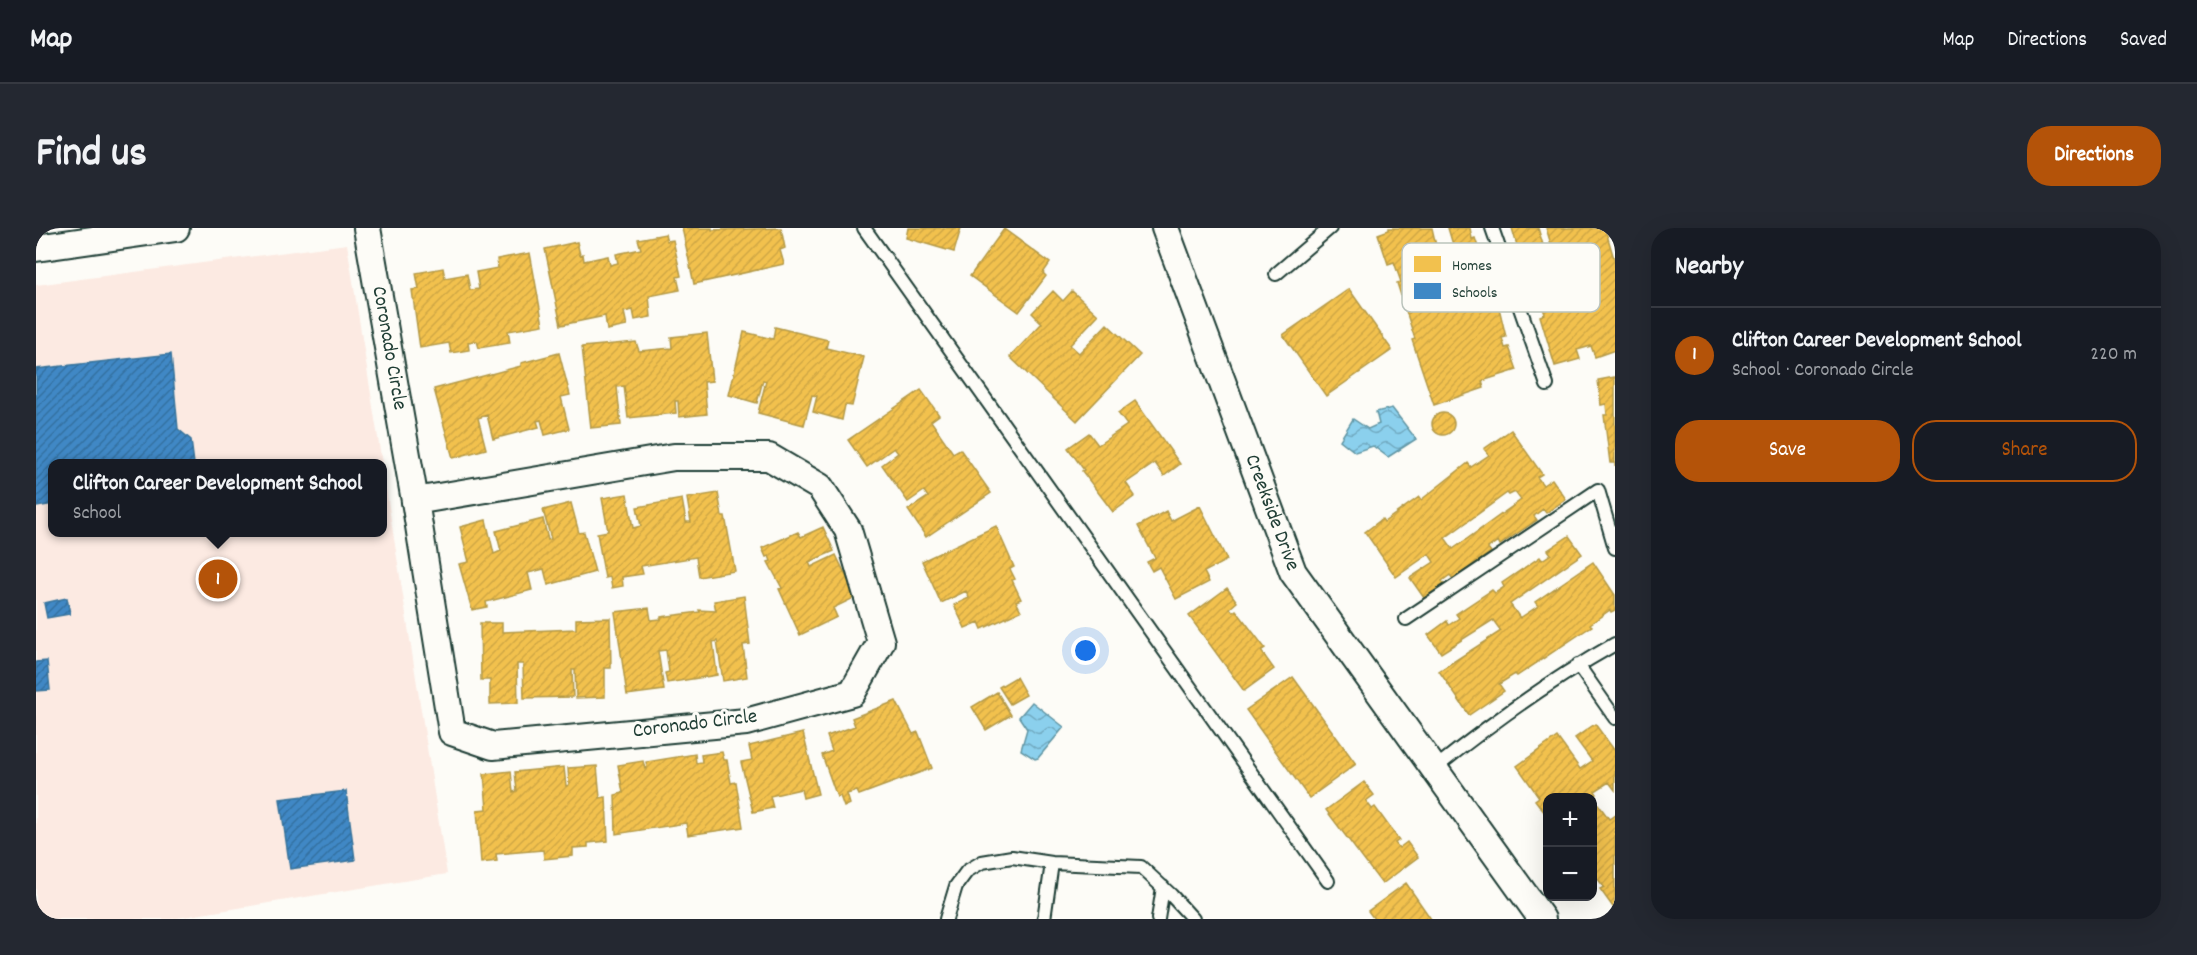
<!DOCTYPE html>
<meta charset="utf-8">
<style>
body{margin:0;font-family:Dekko,sans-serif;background:#242831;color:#f1f3f6}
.controls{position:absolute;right:18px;bottom:18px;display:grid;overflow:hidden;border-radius:12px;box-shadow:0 6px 24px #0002}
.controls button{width:54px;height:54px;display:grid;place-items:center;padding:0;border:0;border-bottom:2px solid #363941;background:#171b24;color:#f1f3f6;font:30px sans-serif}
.you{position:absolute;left:1050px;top:423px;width:21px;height:21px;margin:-15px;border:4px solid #fff;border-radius:50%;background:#1a73e8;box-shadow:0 0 0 9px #1a73e833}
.badge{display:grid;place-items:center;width:39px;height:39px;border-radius:50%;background:#b45309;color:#fff;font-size:20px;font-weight:700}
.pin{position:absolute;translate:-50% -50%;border:3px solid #fff;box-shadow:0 2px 6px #0006}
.popup{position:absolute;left:12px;top:231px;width:339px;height:78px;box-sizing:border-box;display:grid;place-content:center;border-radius:12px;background:#171b24;filter:drop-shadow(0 2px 4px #0005);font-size:20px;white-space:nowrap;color:#9ea1a6}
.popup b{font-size:22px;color:#f1f3f6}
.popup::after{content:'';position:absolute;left:50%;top:100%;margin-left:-12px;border:12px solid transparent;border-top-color:#171b24}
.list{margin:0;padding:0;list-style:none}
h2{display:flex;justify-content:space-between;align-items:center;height:78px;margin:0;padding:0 24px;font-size:26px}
h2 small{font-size:20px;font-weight:400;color:#9ea1a6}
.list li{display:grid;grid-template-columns:39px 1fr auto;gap:18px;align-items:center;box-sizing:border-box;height:96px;padding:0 24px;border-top:2px solid #363941}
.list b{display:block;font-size:22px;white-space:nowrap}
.list p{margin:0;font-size:20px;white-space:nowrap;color:#9ea1a6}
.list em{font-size:20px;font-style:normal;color:#9ea1a6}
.actions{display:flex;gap:12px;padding:18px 24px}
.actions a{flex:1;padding:14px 0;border:2px solid #b45309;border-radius:24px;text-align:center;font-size:21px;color:#b45309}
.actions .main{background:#b45309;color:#fff}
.map{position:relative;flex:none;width:1579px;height:691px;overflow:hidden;border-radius:24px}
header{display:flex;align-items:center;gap:36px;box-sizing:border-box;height:84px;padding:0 30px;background:#171b24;border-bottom:2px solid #363941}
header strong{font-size:28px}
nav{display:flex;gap:33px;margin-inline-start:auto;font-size:21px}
.intro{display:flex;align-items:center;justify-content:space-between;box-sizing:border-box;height:144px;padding:0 36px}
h1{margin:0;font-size:42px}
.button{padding:15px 27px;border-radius:24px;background:#b45309;color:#fff;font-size:21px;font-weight:700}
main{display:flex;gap:36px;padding:0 36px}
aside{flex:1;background:#171b24;border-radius:24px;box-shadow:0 6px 24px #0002}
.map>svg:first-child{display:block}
.built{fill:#fceae2}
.water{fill:url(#water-waves);stroke:#6095a3;stroke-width:1.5}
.homes{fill:url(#homes-hatch);stroke:#b39946;stroke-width:1.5;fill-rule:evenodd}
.schools{fill:url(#schools-hatch);stroke:#35729a;stroke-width:1.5}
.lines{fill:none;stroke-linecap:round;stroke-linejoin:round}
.lane-casing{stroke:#1f3d34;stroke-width:16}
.street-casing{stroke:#1f3d34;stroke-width:30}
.lane{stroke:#fdfcf7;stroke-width:12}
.street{stroke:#fdfcf7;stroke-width:26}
.labels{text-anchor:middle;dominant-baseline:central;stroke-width:6;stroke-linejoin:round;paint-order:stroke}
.street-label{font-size:21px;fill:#1f3d34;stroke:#fdfcf7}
.key{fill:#fdfcf7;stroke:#bac3bc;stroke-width:1.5}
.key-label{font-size:16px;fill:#1f3d34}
</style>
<header>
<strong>Map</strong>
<nav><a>Map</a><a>Directions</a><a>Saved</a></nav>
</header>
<div class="intro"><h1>Find us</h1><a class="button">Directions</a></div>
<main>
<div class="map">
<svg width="1579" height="691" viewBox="0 0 1579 691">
<defs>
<pattern id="water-waves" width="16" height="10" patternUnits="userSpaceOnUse" patternTransform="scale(1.5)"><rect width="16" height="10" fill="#8bd0ed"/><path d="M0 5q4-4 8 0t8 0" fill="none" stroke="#71aac1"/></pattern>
<pattern id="homes-hatch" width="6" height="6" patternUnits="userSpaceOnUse" patternTransform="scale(1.5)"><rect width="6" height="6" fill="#f2c14e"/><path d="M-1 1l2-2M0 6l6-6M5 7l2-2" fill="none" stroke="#cfa745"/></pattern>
<pattern id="schools-hatch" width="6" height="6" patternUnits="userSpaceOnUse" patternTransform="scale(1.5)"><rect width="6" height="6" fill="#3f88c5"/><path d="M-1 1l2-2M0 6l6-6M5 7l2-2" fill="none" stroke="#3470a1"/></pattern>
</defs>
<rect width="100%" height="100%" fill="#fdfcf7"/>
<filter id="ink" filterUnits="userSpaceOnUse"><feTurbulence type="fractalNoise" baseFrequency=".0167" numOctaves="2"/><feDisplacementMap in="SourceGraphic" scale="12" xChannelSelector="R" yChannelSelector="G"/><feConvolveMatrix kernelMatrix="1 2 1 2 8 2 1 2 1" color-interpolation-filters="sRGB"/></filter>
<g filter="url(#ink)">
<path class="built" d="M 311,16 L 346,235 L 17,236 L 17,304 L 347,304 L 347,241 L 411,646 L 135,691 L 0,691 L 0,57 Z"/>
<path class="water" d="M 1356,180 L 1380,211 L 1352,229 L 1337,218 L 1319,224 L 1304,212 L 1317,191 L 1332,201 L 1343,196 L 1340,184 Z
M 996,474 L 1028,499 L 1002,530 L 999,531 L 985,522 L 991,501 L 983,489 Z"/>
<path class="homes" d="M 646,0 L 676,0 L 676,2 L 745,0 L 749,20 L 744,22 L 748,36 L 658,56 Z
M 872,0 L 925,0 L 918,24 L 870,10 Z
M 1353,0 L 1396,0 L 1406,44 L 1424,40 L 1412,0 L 1434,0 L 1436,11 L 1439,10 L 1453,52 L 1449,54 L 1452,64 L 1457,63 L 1464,84 L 1470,109 L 1466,110 L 1469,120 L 1473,119 L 1481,142 L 1446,153 L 1448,160 L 1398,177 L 1376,112 L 1379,111 L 1361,55 L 1365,54 L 1358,34 L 1352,36 L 1342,6 L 1353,2 Z
M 1476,0 L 1502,0 L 1524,74 L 1531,71 L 1530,65 L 1510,0 L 1569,0 L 1579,34 L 1579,122 L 1559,129 L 1555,118 L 1541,122 L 1544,131 L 1519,138 L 1504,88 L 1509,86 L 1505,74 L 1500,76 L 1487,32 L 1491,30 L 1487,19 L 1482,21 Z
M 968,1 L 1014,35 L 1007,45 L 1010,48 L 983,84 L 934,48 Z
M 629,6 L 631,13 L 637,12 L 645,48 L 641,49 L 644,62 L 613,68 L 615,89 L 599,92 L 597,82 L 588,84 L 591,98 L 571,102 L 569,88 L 525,97 L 509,21 L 541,14 L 544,27 L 547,26 L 548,33 L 572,28 L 574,37 L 582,35 L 580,26 L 605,21 L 602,11 Z
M 494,25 L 507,97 L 472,103 L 474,115 L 443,120 L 441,113 L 432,114 L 433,122 L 415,125 L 413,115 L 384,120 L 376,62 L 383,61 L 380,45 L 407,40 L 409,50 L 431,46 L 434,62 L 443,61 L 440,44 L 462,40 L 461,31 Z
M 1313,61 L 1356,122 L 1290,168 L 1247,107 Z
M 1017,63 L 1027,73 L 1036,63 L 1062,87 L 1034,117 L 1043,125 L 1071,96 L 1104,127 L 1041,193 L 974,129 L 1006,95 L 996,85 Z
M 739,99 L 792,112 L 790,120 L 828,129 L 816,178 L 809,177 L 806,192 L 777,184 L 781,168 L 776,167 L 768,197 L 722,185 L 730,153 L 727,152 L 721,175 L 693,167 L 708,104 L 737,111 Z
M 671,105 L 676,153 L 668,154 L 671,186 L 643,189 L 642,173 L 639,173 L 640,185 L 592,190 L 588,158 L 581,159 L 585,197 L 555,200 L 546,119 L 600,114 L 603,123 L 636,120 L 635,109 Z
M 523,125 L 534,167 L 525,169 L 533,201 L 509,207 L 505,192 L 501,193 L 503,199 L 457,211 L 451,187 L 442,190 L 450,221 L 417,230 L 398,161 L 485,138 L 485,135 Z
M 1579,149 L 1579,238 L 1579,235 L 1574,235 L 1568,187 L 1571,187 L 1570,176 L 1565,177 L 1562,152 Z
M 885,162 L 903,187 L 895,193 L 917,225 L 924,221 L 955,265 L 890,309 L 872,282 L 892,269 L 888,263 L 872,274 L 846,237 L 862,225 L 858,220 L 831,239 L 812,212 Z
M 1099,173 L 1144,236 L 1128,248 L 1119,235 L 1090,255 L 1099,268 L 1077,284 L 1046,243 L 1048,242 L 1032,220 L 1053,205 L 1062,217 L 1091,197 L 1082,185 Z
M1396 196a11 11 0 1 1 22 0a11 11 0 1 1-22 0Z
M 1475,202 L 1506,246 L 1501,249 L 1507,257 L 1516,251 L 1530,271 L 1510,285 L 1507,281 L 1498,288 L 1501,292 L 1464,317 L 1462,313 L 1452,320 L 1455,324 L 1417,351 L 1414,347 L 1406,353 L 1408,356 L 1388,370 L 1374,350 L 1398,334 L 1393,326 L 1360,349 L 1329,304 L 1346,291 L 1348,294 L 1383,269 L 1385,272 L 1432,235 L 1435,239 L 1453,227 L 1448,221 ZM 1479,264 L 1485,272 L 1417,321 L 1409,310 L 1471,265 L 1473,267 Z
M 682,265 L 686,288 L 689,288 L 699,343 L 663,349 L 660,329 L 605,338 L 607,346 L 586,349 L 587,358 L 576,360 L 574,349 L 569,350 L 561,305 L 572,303 L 566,270 L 591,266 L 597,300 L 605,298 L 601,279 L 646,271 L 650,294 L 655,294 L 651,270 Z
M 535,275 L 543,305 L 548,304 L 559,344 L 512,357 L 508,341 L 492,345 L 496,362 L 450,374 L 451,379 L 436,382 L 423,336 L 433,334 L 424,299 L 450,292 L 458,326 L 465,323 L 460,303 L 507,291 L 512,312 L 515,311 L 507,282 Z
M 1164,278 L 1191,332 L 1168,344 L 1173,354 L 1140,371 L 1123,339 L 1116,343 L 1111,334 L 1119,330 L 1102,298 L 1130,283 L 1135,293 Z
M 960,298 L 978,339 L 974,341 L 979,351 L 976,352 L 985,371 L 980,373 L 985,383 L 946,401 L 943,394 L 929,400 L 918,377 L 933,370 L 930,363 L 905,375 L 886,333 Z
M 787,299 L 798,323 L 773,334 L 775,339 L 800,327 L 820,369 L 797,380 L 801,389 L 764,407 L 743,361 L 746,360 L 732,334 L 735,333 L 733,328 L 730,329 L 726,320 L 762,304 L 765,309 Z
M 1533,308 L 1546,326 L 1474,376 L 1484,390 L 1502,378 L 1499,374 L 1557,334 L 1579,367 L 1579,382 L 1575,384 L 1574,382 L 1554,396 L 1556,398 L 1481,448 L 1479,446 L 1463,456 L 1468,463 L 1433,487 L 1403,443 L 1465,403 L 1457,392 L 1405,425 L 1392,407 L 1411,393 L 1413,397 L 1423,390 L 1420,386 L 1456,362 L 1459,365 L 1468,359 L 1466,355 L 1504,329 L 1506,332 L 1515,326 L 1512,322 Z
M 1191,360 L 1201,374 L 1194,380 L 1197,384 L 1200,382 L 1229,420 L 1225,423 L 1238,441 L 1208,463 L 1153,388 Z
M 708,368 L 714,416 L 707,417 L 711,449 L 687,453 L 681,413 L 677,414 L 681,447 L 631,455 L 629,445 L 633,444 L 630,422 L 622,423 L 628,462 L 591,467 L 579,384 L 613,380 L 615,392 L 625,391 L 625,389 L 664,384 L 663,382 L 680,383 L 678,373 Z
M 574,390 L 575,440 L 569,440 L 569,469 L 540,470 L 539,442 L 536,442 L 537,469 L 488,470 L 487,436 L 481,436 L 482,475 L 454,476 L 454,452 L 445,452 L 444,395 L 466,395 L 466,404 L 540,401 L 540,391 Z
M 980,449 L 990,467 L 974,476 L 963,459 Z
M 1257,449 L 1320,536 L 1273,570 L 1210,482 Z
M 961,464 L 975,487 L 950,502 L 936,479 Z
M 860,473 L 877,506 L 882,504 L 896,540 L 823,567 L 821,563 L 811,566 L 814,576 L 808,579 L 804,568 L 801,569 L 786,527 L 796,523 L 791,508 L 819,498 L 816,490 Z
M 1559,496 L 1579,523 L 1579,562 L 1573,554 L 1559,563 L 1561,566 L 1557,569 L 1573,591 L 1579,587 L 1579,682 L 1564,661 L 1568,659 L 1558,646 L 1556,647 L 1556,570 L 1512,570 L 1512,589 L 1499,572 L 1503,569 L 1481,538 L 1521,509 L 1544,541 L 1556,533 L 1539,510 Z
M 767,505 L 782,566 L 767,570 L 765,561 L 734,568 L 737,580 L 717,584 L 705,534 L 716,532 L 713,518 Z
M 686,524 L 688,532 L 691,532 L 695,555 L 700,554 L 707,599 L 652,607 L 650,595 L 580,606 L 579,567 L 587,565 L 582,537 L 607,533 L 609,541 L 611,540 L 610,534 L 659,526 L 660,535 L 666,534 L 665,527 Z
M 561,538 L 564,570 L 570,569 L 572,613 L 552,615 L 552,619 L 537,620 L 537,628 L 508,631 L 507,622 L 460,626 L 461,633 L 445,635 L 441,582 L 451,581 L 448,546 L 475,543 L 477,564 L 481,563 L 479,544 L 528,539 L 530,558 L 533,557 L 532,540 Z
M 1328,554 L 1338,567 L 1330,573 L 1336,581 L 1339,579 L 1363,612 L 1359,615 L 1363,620 L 1371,614 L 1382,629 L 1346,656 L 1290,582 Z
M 1370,655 L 1395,691 L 1338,691 L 1332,683 Z"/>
<path class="schools" d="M 135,126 L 142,201 L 155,212 L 158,236 L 17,236 L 17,276 L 0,279 L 0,141 Z
M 31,370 L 34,386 L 11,390 L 8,375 Z
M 11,433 L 14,462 L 0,463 L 0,434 Z
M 310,563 L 319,632 L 254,641 L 244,571 Z"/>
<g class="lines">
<g class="lane-casing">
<path id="lane" d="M 828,0 L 1292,653
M 1456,0 L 1511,157
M 1240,46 L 1294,0
M 1370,391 L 1562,262 L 1579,320
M 1542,437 L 1579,490
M 1398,541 C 1455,495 1515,452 1579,416
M 910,691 L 920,658 L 931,643 L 946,634 L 976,629 L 1016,635 L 1105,639 L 1135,667 L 1157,691
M 1008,691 L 1016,635
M 1122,691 L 1127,659"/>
</g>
<g class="street-casing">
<g id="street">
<path id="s1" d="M 331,0 L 379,273"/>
<path id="s2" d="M 1129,0 L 1257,344 L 1506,691"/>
<path d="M 0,20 L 140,0"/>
<path d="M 638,229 L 733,229 L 784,259 L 812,302 L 845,414 L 816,465 L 710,494 L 457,518 L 416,504 L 379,273 Z"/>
</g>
</g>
<use href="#lane" class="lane"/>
<use href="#street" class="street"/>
</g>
</g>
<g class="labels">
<g class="street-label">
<text stroke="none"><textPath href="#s1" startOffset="122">Coronado Circle</textPath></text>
<text stroke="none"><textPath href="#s2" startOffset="304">Creekside Drive</textPath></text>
<text transform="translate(659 497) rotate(-7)">Coronado Circle</text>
</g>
</g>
<rect x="1366" y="15" width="198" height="69" rx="9" class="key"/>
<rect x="1378" y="28" width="27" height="16" fill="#f2c14e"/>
<rect x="1378" y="55" width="27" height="16" fill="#3f88c5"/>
<g class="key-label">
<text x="1416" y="42">Homes</text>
<text x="1416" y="69">Schools</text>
</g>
</svg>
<div class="controls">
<button>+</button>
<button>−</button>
</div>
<div class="you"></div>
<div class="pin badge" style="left:182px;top:351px">1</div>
<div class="popup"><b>Clifton Career Development School</b>School</div>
</div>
<aside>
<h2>Nearby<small></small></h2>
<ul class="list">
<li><span class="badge">1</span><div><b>Clifton Career Development School</b><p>School · Coronado Circle</p></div><em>220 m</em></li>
</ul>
<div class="actions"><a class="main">Save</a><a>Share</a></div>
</aside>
</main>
